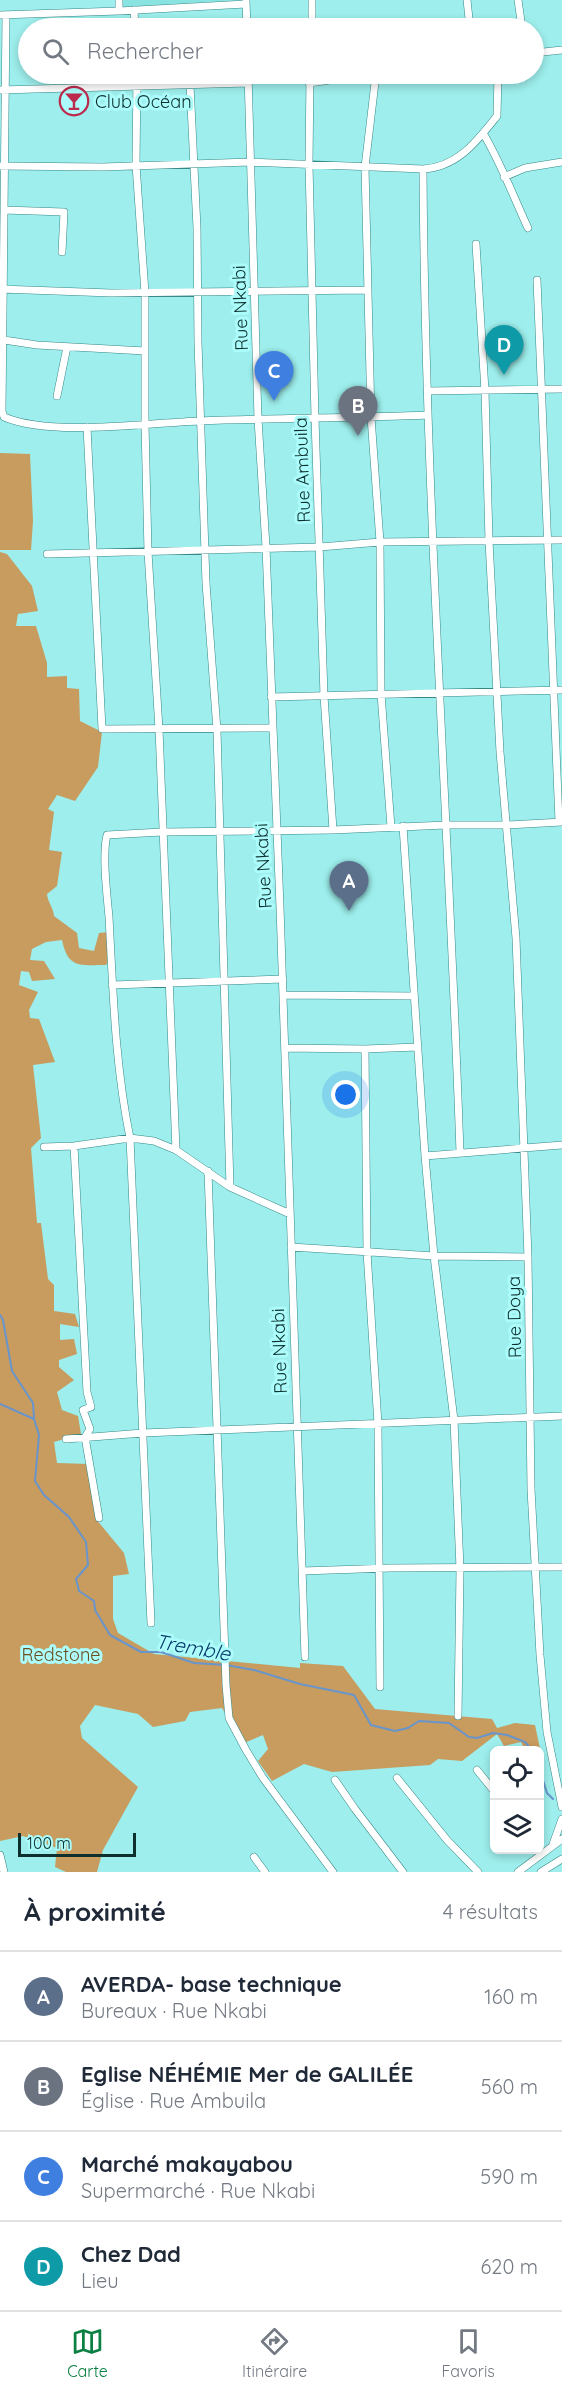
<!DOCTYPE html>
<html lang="fr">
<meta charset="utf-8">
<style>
body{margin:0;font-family:Quicksand,sans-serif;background:#f6f6f7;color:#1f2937}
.controls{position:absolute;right:18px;bottom:18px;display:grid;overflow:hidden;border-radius:9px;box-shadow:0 3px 9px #0003}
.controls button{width:54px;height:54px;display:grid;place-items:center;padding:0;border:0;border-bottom:2px solid #e0e1e3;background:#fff;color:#1f2937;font:30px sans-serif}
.scale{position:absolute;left:18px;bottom:15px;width:118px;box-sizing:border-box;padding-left:6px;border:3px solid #0d302f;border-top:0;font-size:16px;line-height:21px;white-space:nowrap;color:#0d302f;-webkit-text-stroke:4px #abfcfa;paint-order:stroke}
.you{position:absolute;left:346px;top:1095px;width:21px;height:21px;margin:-15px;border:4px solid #fff;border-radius:50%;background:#1a73e8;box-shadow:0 0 0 9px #1a73e833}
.badge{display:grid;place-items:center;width:39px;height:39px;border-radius:50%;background:#0b8043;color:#fff;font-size:20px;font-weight:700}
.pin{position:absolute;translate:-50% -50px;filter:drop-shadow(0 2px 3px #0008)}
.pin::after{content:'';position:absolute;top:32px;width:21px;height:18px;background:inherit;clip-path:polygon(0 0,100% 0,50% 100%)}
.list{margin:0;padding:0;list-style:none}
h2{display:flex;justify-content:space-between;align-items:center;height:78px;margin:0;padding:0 24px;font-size:26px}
h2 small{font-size:20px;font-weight:400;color:#747a83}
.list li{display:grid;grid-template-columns:39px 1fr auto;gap:18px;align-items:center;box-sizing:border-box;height:90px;padding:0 24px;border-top:2px solid #e0e1e3}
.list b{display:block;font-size:22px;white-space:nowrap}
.list p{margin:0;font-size:20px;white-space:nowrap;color:#747a83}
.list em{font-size:20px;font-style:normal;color:#747a83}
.icon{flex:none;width:33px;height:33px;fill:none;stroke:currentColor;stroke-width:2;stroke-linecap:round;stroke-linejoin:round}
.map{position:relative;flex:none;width:562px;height:1872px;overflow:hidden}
.search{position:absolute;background:#fff;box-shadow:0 3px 9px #0003;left:18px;right:18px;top:18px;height:66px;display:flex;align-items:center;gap:15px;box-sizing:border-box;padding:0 21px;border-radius:33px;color:#747a83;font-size:22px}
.sheet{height:438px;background:#fff}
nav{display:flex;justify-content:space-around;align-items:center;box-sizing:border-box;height:84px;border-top:2px solid #e0e1e3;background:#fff;font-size:16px;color:#747a83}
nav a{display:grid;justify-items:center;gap:3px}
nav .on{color:#0b8043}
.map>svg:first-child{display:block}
.built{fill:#88e3e1}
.forest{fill:#c89b5e}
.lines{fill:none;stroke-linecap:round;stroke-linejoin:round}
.stream{stroke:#6895cb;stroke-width:2}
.street-casing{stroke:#358886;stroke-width:8}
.street{stroke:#fff;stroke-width:7}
.labels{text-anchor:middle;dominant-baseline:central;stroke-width:6;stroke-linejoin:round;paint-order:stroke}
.poi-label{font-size:18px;fill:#0d302f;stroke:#abfcfa;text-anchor:start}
.street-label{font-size:18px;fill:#0d302f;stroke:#abfcfa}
.park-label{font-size:18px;fill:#6d4d1f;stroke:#abfcfa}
.water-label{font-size:20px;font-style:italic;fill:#08396b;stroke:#abfcfa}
</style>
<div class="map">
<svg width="562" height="1872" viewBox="0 0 562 1872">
<rect width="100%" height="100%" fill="#9deeec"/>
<path class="built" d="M 123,0 L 239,0 L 123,7 Z"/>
<path class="forest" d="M 0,453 L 30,454 L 33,521 L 31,550 L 0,550 Z
M 0,552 L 7,554 L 32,586 L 38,611 L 18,614 L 16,626 L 36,626 L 47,663 L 47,677 L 67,676 L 67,688 L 79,689 L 80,721 L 102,732 L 98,767 L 75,801 L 57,795 L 48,809 L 54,812 L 49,850 L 62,852 L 57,886 L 47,894 C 48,903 53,907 54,916 L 77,933 L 79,948 L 94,951 L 99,933 L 109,932 L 110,958 L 106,965 C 80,965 68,969 62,940 L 46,942 L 32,949 L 30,960 L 44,961 L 55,979 L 32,981 L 29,972 L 21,971 L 19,985 L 38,992 L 29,1010 L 30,1018 L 39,1019 L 55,1062 L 33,1065 L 41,1138 L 31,1148 L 37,1223 L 41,1223 L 48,1279 L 54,1285 L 54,1311 L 75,1314 L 79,1327 L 60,1324 L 60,1340 L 74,1339 L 77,1354 L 59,1360 L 59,1367 L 74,1380 L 57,1392 L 62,1410 L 78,1416 L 81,1434 L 54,1442 L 57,1463 L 89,1464 L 96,1519 L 124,1553 L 129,1574 L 113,1576 L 113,1619 L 118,1633 L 154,1654 L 300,1668 L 300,1663 L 343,1666 L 375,1709 L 492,1719 L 497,1728 L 515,1723 L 535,1725 L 543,1763 L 540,1763 L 540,1750 L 525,1750 L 521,1742 L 504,1746 L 497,1734 L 462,1761 L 438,1759 L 430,1765 L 332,1772 L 304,1764 L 272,1781 L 258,1761 L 268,1749 L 263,1735 L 244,1743 L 222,1708 L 190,1712 L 185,1721 L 153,1727 L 138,1714 L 95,1705 L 80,1726 L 82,1738 L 138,1787 L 103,1850 L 97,1872 L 66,1872 L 55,1867 L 57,1848 L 23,1836 L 0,1841 Z"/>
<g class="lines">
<path class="stream" d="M 0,1315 L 3,1320 L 12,1371 L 33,1403 L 34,1418
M 0,1404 L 34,1419 L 39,1435 L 35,1481 L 44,1495 L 69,1517 L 86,1542 L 88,1565 L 76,1579 L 79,1591 L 94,1601 L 95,1610 L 110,1635 L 141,1652 L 161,1652 L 194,1663 L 226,1665 L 254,1670 L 300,1684 L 354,1695 L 371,1725 L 395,1731 L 408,1728 L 419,1721 L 449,1723 L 469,1737 L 477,1738 L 493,1733 L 507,1735 L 525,1742 L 532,1750
M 540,1771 L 547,1793 L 553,1799"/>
<g class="street-casing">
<path id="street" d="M 119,0 L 119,11
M 312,0 L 312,28
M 467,0 L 470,28
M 518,0 L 522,28
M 246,1 L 247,28
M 134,10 L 135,28
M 0,15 L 119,11 L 246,4
M 6,15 L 2,411 L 4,417 C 51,437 147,423 199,421 C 275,418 352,418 428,415
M 534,53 L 562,50
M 137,74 L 136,165 L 145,293 L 145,424 L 148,552 L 159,729 L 176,1150
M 248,74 L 258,419 L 266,547 L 280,907 L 305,1657
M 310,74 L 309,164 L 315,418 L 324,696 L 333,830
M 376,74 L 365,167 L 371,417 L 380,542 L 381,694 L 391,827
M 309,83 L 372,74
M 190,85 L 197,228 L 198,342 L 206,583 L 217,730 L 230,1187
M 0,90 L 248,83
M 483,133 C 501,163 513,196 528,228
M 0,166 L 103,167 L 250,162 L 423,169 C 458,167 477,141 497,116 L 498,74
M 423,169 C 425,497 449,825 460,1153
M 504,177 L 525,168 L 562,162
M 4,210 L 64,212 L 62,252
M 476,244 L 485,391 L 489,541 L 500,752 L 516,938 L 528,1257 L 531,1489 L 540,1655 L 547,1732 L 562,1807
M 537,280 L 559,822
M 0,289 L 111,293 L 368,290
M 4,340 L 37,345 L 145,351
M 428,391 L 562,389
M 57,396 L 67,347
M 87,427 L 102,729 L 272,728
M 47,554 L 320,547 L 380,542 L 562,540
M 271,697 L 562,690
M 403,826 L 425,1156 L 434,1256 L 454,1420 L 460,1569 L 458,1716
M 112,985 L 283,979
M 283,995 L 414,996
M 285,1048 L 365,1049 L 418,1047
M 365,1049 L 367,1252 L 378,1424 L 380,1687
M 74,1146 L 87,1392 L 91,1407 L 83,1410 L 90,1429 L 85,1437 L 99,1518
M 44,1147 L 74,1146 L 130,1138 L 154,1141 L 176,1150 L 230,1187 L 290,1214
M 425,1156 L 562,1145
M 208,1171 L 226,1685 L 229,1718 L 246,1750 L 263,1778 L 333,1872
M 291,1247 L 434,1256 L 528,1257
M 66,1439 L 143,1433 L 562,1416
M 302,1571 L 390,1568 L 562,1567
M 151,1623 L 130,1138 C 115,1065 113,991 109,917 C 107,895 102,855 107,835 L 162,832 L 333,830 L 446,825 L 507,825 L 562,822
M 477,1770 L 494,1791
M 397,1778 L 447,1840 L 478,1872
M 335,1780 L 355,1809 L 403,1872
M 553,1844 L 562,1819
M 0,1855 L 4,1872
M 254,1857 L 265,1872
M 518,1872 L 562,1839
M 541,1872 L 562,1859"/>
</g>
<use href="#street" class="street"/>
</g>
<defs>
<g id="bar-ring" transform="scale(1.5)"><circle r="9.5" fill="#abfcfa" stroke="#bc2b4c" stroke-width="1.5"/><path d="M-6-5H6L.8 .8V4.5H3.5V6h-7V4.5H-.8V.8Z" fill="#bc2b4c"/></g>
</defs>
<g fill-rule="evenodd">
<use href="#bar-ring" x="74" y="101"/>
</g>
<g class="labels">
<g class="poi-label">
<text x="95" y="101">Club Océan</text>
</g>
<g class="street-label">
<text transform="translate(240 308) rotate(-92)">Rue Nkabi</text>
<text transform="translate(302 470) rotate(-92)">Rue Ambuila</text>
<text transform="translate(263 866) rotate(-93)">Rue Nkabi</text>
<text transform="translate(514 1317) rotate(-91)">Rue Doya</text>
<text transform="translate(279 1351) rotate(-92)">Rue Nkabi</text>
</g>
<g class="park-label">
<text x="61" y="1654">Redstone</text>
</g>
<g class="water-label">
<text transform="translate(193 1647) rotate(10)">Tremble</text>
</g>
</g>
</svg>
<div class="controls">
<button><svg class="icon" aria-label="locate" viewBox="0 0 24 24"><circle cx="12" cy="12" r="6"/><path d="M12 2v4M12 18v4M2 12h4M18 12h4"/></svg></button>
<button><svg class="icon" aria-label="layers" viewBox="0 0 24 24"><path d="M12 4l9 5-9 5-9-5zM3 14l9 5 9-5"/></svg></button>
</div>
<div class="scale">100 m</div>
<div class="you"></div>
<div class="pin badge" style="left:349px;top:911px;background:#5c6f8a">A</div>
<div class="pin badge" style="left:358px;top:436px;background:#6b7280">B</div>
<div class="pin badge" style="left:274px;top:401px;background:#3f7fe0">C</div>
<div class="pin badge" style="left:504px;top:375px;background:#0f9aa8">D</div>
<div class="search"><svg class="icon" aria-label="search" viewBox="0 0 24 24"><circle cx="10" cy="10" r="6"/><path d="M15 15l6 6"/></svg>Rechercher</div>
</div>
<section class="sheet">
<h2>À proximité<small>4 résultats</small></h2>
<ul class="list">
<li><span class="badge" style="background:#5c6f8a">A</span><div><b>AVERDA- base technique</b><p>Bureaux · Rue Nkabi</p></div><em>160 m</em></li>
<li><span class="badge" style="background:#6b7280">B</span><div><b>Eglise NÉHÉMIE Mer de GALILÉE</b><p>Église · Rue Ambuila</p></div><em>560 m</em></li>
<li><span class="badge" style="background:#3f7fe0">C</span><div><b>Marché makayabou</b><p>Supermarché · Rue Nkabi</p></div><em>590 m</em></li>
<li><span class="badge" style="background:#0f9aa8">D</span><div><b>Chez Dad</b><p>Lieu</p></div><em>620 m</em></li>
</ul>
</section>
<nav>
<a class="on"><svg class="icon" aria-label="map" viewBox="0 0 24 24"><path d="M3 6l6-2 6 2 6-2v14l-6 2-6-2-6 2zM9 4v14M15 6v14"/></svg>Carte</a>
<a><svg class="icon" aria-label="directions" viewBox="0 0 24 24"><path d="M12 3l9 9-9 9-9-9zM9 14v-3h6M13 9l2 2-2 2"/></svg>Itinéraire</a>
<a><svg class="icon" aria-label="saved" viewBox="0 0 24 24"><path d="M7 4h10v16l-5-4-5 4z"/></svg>Favoris</a>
</nav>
